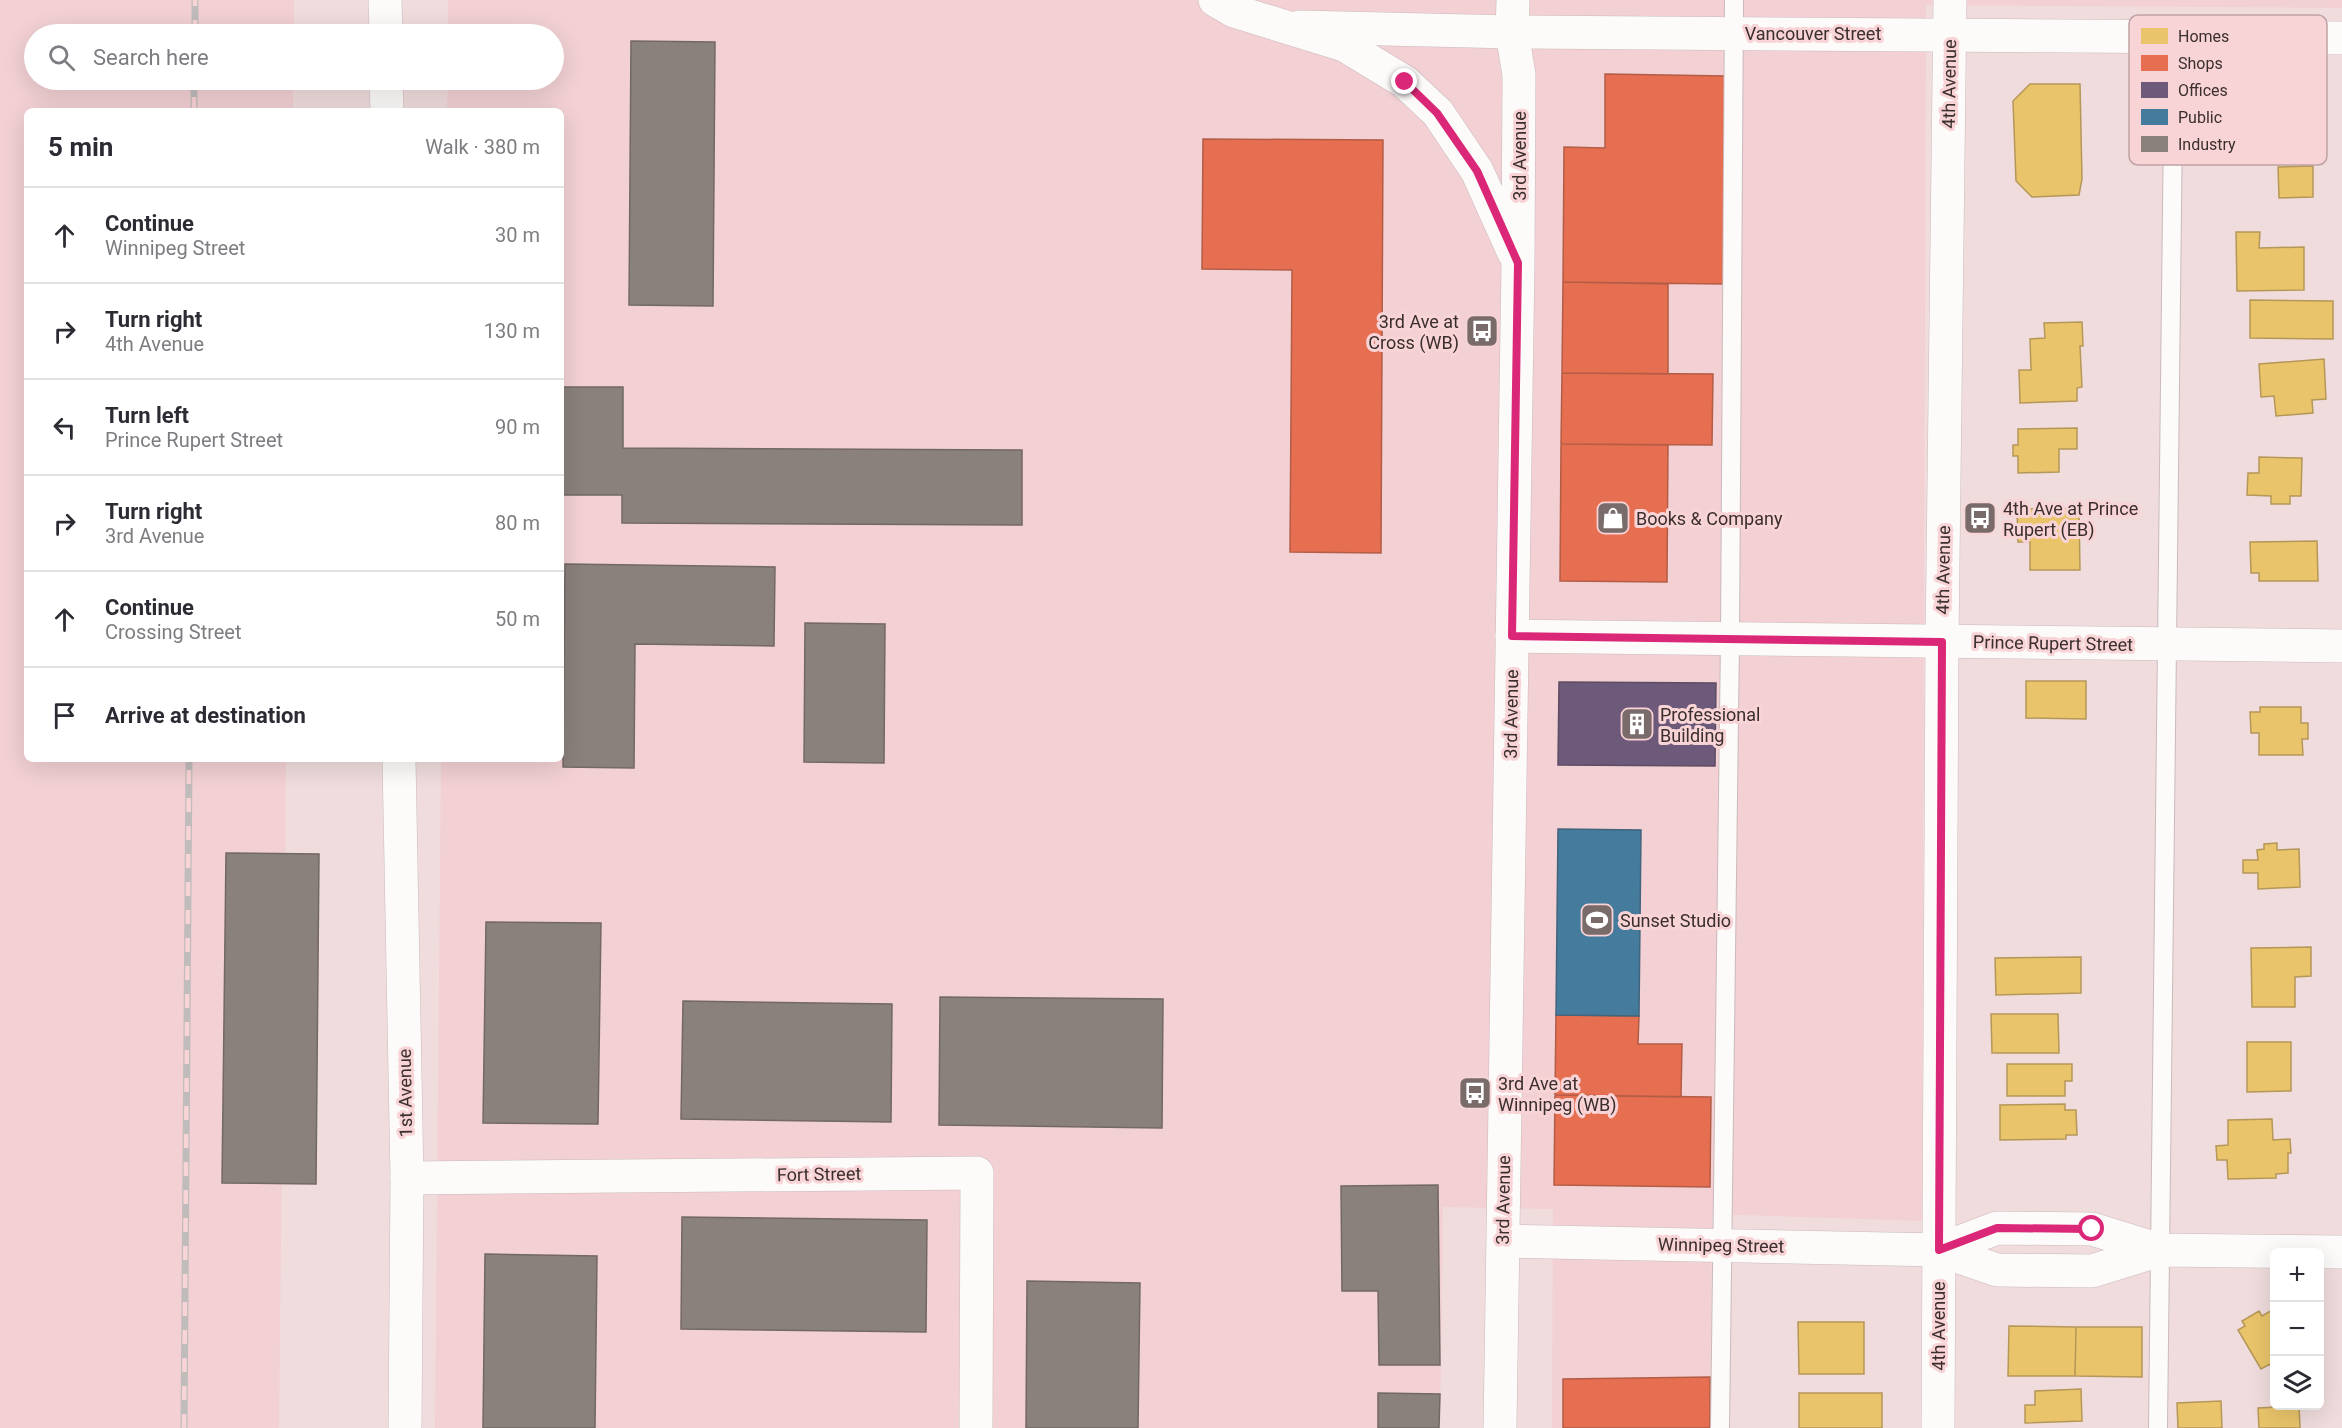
<!DOCTYPE html>
<meta charset="utf-8">
<style>
body{margin:0;font-family:Roboto,sans-serif;background:#f7f7f7;color:#2b2b33}
.controls{position:absolute;right:18px;bottom:18px;display:grid;overflow:hidden;border-radius:9px;box-shadow:0 6px 24px #0002}
.controls button{width:54px;height:54px;display:grid;place-items:center;padding:0;border:0;border-bottom:2px solid #e1e1e2;background:#fff;color:#2b2b33;font:30px sans-serif}
.stop{position:absolute;width:18px;height:18px;margin:-14px;border:4px solid #db2777;border-radius:50%;background:#fff}
.stop.end{background:#db2777;border-color:#fff;box-shadow:0 2px 6px #0008}
.list{margin:0;padding:0;list-style:none}
h2{display:flex;justify-content:space-between;align-items:center;height:78px;margin:0;padding:0 24px;font-size:26px}
h2 small{font-size:20px;font-weight:400;color:#7c7c81}
.list li{display:grid;grid-template-columns:39px 1fr auto;gap:18px;align-items:center;box-sizing:border-box;height:96px;padding:0 24px;border-top:2px solid #e1e1e2}
.list b{display:block;font-size:22px;white-space:nowrap}
.list p{margin:0;font-size:20px;white-space:nowrap;color:#7c7c81}
.list em{font-size:20px;font-style:normal;color:#7c7c81}
.icon{flex:none;width:33px;height:33px;fill:none;stroke:currentColor;stroke-width:2;stroke-linecap:round;stroke-linejoin:round}
.map{position:relative;flex:none;width:2342px;height:1428px;overflow:hidden}
.search{position:absolute;background:#fff;box-shadow:0 6px 24px #0002;left:24px;top:24px;width:540px;height:66px;display:flex;align-items:center;gap:15px;box-sizing:border-box;padding:0 21px;border-radius:33px;color:#7c7c81;font-size:22px}
.panel{position:absolute;background:#fff;box-shadow:0 6px 24px #0002;left:24px;top:108px;width:540px;height:654px;border-radius:9px}
.map>svg:first-child{display:block}
.built{fill:#f2d0d3}
.homes{fill:#e9c46a;stroke:#b59758;stroke-width:1.5}
.shops{fill:#e76f51;stroke:#b35c46;stroke-width:1.5}
.offices{fill:#6d597a;stroke:#5e4c63;stroke-width:1.5}
.public{fill:#457b9d;stroke:#42647c;stroke-width:1.5}
.industry{fill:#8a817c;stroke:#726865;stroke-width:1.5}
.lines{fill:none;stroke-linecap:round;stroke-linejoin:round}
.lane-casing{stroke:#cababb;stroke-width:20}
.street-casing{stroke:#cababb;stroke-width:34}
.secondary-casing{stroke:#cababb;stroke-width:34}
.lane{stroke:#fdfafa;stroke-width:18}
.street{stroke:#fdfafa;stroke-width:33}
.secondary{stroke:#fdfafa;stroke-width:33}
.rail-casing{stroke:#c1bcbc;stroke-width:7}
.rail{stroke:#f8d4d6;stroke-width:4.5;stroke-dasharray:14;stroke-linecap:butt}
.route{stroke:#db2777;stroke-width:8}
.labels{text-anchor:middle;dominant-baseline:central;stroke-width:6;stroke-linejoin:round;paint-order:stroke}
.street-label{font-size:18px;fill:#3b2e2e;stroke:#f8d4d6}
.poi-label{font-size:18px;fill:#3b2e2e;stroke:#f8d4d6;text-anchor:start}
.key{fill:#f8d4d6;stroke:#bfa2a4;stroke-width:1.5}
.key-label{font-size:16px;fill:#3b2e2e}
</style>
<div class="map">
<svg width="2342" height="1428" viewBox="0 0 2342 1428">
<rect width="100%" height="100%" fill="#f0dcdd"/>
<path class="built" d="M 0,0 L 294,0 L 294,34 L 34,34 L 34,80 L 293,80 L 293,111 L 27,111 L 27,759 L 286,759 L 279,1428 L 0,1428 Z
M 448,0 L 2342,0 L 2342,8 L 1926,5 L 1922,1221 L 1712,1214 L 1710,1428 L 1552,1428 L 1553,1209 L 1443,1207 L 1440,1428 L 435,1428 L 441,759 L 561,759 L 561,111 L 447,111 L 448,80 L 554,80 L 554,34 L 448,34 Z"/>
<path class="homes" d="M 2030,84 L 2080,84 L 2082,179 L 2079,195 L 2032,197 L 2016,181 L 2013,101 Z
M 2313,166 L 2313,197 L 2279,198 L 2278,167 Z
M 2236,232 L 2260,232 L 2259,248 L 2304,247 L 2304,290 L 2237,291 Z
M 2250,300 L 2333,301 L 2333,339 L 2250,338 Z
M 2082,322 L 2083,346 L 2080,346 L 2082,387 L 2077,388 L 2077,401 L 2020,403 L 2019,370 L 2031,370 L 2030,339 L 2045,338 L 2044,323 Z
M 2324,359 L 2326,399 L 2312,400 L 2313,413 L 2276,416 L 2274,396 L 2261,397 L 2259,364 Z
M 2077,428 L 2077,449 L 2059,449 L 2059,472 L 2018,473 L 2018,456 L 2013,456 L 2013,445 L 2018,445 L 2018,429 Z
M 2259,457 L 2302,458 L 2301,496 L 2290,496 L 2290,504 L 2271,504 L 2271,496 L 2247,495 L 2248,473 L 2259,473 Z
M 2079,508 L 2080,570 L 2030,570 L 2030,542 L 2018,542 L 2017,509 Z
M 2317,541 L 2318,581 L 2259,581 L 2259,573 L 2251,573 L 2250,542 Z
M 2026,681 L 2086,681 L 2086,719 L 2026,718 Z
M 2260,707 L 2301,707 L 2301,723 L 2308,723 L 2308,739 L 2302,739 L 2303,755 L 2259,755 L 2259,733 L 2251,733 L 2250,712 L 2260,712 Z
M 2277,843 L 2277,850 L 2299,849 L 2300,887 L 2258,889 L 2258,873 L 2243,873 L 2243,860 L 2258,860 L 2257,850 L 2264,849 L 2264,844 Z
M 2311,947 L 2311,976 L 2295,977 L 2295,1007 L 2252,1007 L 2251,948 Z
M 2081,957 L 2081,993 L 1996,995 L 1995,958 Z
M 1991,1014 L 2058,1014 L 2059,1053 L 1992,1053 Z
M 2247,1042 L 2291,1042 L 2291,1091 L 2247,1092 Z
M 2007,1064 L 2072,1064 L 2072,1081 L 2065,1081 L 2065,1096 L 2007,1096 Z
M 2065,1104 L 2065,1110 L 2076,1110 L 2077,1135 L 2066,1135 L 2066,1139 L 2000,1140 L 2000,1105 Z
M 2272,1119 L 2273,1140 L 2290,1139 L 2291,1153 L 2288,1153 L 2288,1173 L 2276,1174 L 2276,1178 L 2228,1179 L 2227,1160 L 2217,1160 L 2216,1146 L 2228,1145 L 2228,1120 Z
M 2274,1309 L 2274,1371 L 2270,1364 L 2261,1369 L 2238,1330 L 2245,1326 L 2242,1321 L 2259,1311 L 2262,1316 Z
M 1798,1322 L 1864,1322 L 1864,1374 L 1799,1374 Z
M 2009,1326 L 2076,1327 L 2075,1376 L 2008,1376 Z
M 2076,1327 L 2142,1327 L 2142,1377 L 2075,1376 Z
M 2081,1389 L 2082,1421 L 2025,1423 L 2025,1405 L 2035,1405 L 2035,1391 Z
M 1799,1393 L 1882,1393 L 1882,1428 L 1799,1428 Z
M 2221,1401 L 2222,1428 L 2178,1428 L 2177,1403 Z
M 2299,1406 L 2300,1428 L 2259,1428 L 2258,1408 Z"/>
<path class="shops" d="M 1605,74 L 1725,76 L 1723,284 L 1563,282 L 1564,147 L 1605,148 Z
M 1203,139 L 1383,140 L 1381,553 L 1290,552 L 1292,270 L 1202,269 Z
M 1563,282 L 1668,284 L 1668,374 L 1562,373 Z
M 1562,373 L 1713,374 L 1712,445 L 1561,444 Z
M 1561,444 L 1668,445 L 1667,582 L 1560,581 Z
M 1556,1015 L 1639,1016 L 1638,1044 L 1682,1044 L 1681,1097 L 1555,1095 Z
M 1555,1095 L 1711,1097 L 1710,1187 L 1554,1185 Z
M 1710,1377 L 1710,1428 L 1563,1428 L 1563,1379 Z"/>
<path class="offices" d="M 1559,682 L 1716,683 L 1715,766 L 1558,765 Z"/>
<path class="public" d="M 1558,829 L 1641,830 L 1639,1016 L 1556,1015 Z"/>
<path class="industry" d="M 631,41 L 715,42 L 713,306 L 629,305 Z
M 561,387 L 623,387 L 623,448 L 1022,450 L 1022,525 L 622,523 L 622,495 L 561,495 Z
M 565,564 L 775,567 L 774,646 L 635,644 L 634,768 L 563,767 Z
M 805,623 L 885,624 L 884,763 L 804,762 Z
M 226,853 L 319,854 L 316,1184 L 222,1183 Z
M 486,922 L 601,923 L 598,1124 L 483,1123 Z
M 940,997 L 1163,999 L 1162,1128 L 939,1125 Z
M 683,1001 L 892,1004 L 891,1122 L 681,1119 Z
M 1438,1185 L 1440,1365 L 1379,1365 L 1378,1291 L 1342,1291 L 1341,1186 Z
M 682,1217 L 927,1220 L 926,1332 L 681,1329 Z
M 485,1254 L 597,1256 L 595,1428 L 483,1428 Z
M 1027,1281 L 1140,1283 L 1138,1428 L 1026,1428 Z
M 1378,1393 L 1440,1394 L 1439,1428 L 1378,1428 Z"/>
<g class="lines">
<g class="lane-casing">
<path id="lane" d="M 1720,1428 L 1730,639 L 1734,0
M 2158,1428 L 2174,36"/>
</g>
<g class="street-casing">
<path id="street" d="M 1300,27 L 1512,32 L 2342,38
M 1512,636 L 2342,646
M 407,1178 L 977,1173 L 976,1428"/>
</g>
<g class="secondary-casing">
<path id="secondary" d="M 385,0 L 386,34
M 1215,0 L 1234,11 L 1344,45 L 1405,82 L 1438,113 L 1477,171 L 1514,253
M 386,80 L 387,111
M 399,759 L 407,1178 L 405,1428
M 1503,1241 L 1939,1250 L 1997,1270 L 2092,1271 L 2160,1250
M 1939,1250 L 1997,1228 L 2092,1229 L 2160,1250 L 2342,1252
M 1500,1428 L 1518,263 L 1519,75 L 1512,32 L 1513,0
M 1938,1428 L 1942,642 L 1950,0"/>
</g>
<use href="#lane" class="lane"/>
<use href="#street" class="street"/>
<use href="#secondary" class="secondary"/>
<g class="rail-casing">
<path id="rail" d="M 195,34 L 195,0
M 194,111 L 194,80
M 184,1428 L 189,759"/>
</g>
<use href="#rail" class="rail"/>
</g>
<g class="lines">
<path class="route" d="M 1405,82 L 1437,113 L 1477,171 L 1518,263 L 1512,636 L 1942,642 L 1939,1250 L 1997,1228 L 2092,1229"/>
</g>
<defs>
<g id="bus-square" transform="scale(1.725)"><rect x="-9" y="-9" width="18" height="18" rx="4" fill="#7a6b6b" stroke="#f8d4d6"/><path d="M-5-6H5V4H4V6H2V4H-2V6H-4V4H-5ZM-3.5-4V0h7V-4ZM-3.5 1.2v1.5H-2V1.2ZM2 1.2v1.5H3.5V1.2Z" fill="#fff"/></g>
<g id="shop-square" transform="scale(1.725)"><rect x="-9" y="-9" width="18" height="18" rx="4" fill="#7a6b6b" stroke="#f8d4d6"/><path d="M-5-2.5h2.3a2.7 3.5 0 0 1 5.4 0H5L5.5 6h-11ZM-1.5-2.5h3a1.5 2.3 0 0 0-3 0Z" fill="#fff"/></g>
<g id="building-square" transform="scale(1.725)"><rect x="-9" y="-9" width="18" height="18" rx="4" fill="#7a6b6b" stroke="#f8d4d6"/><path d="M-4-6H4V6H1V3H-1V6H-4ZM-2.5-4.3h1.7v1.8h-1.7ZM.8-4.3h1.7v1.8H.8ZM-2.5-1h1.7V.8h-1.7ZM.8-1h1.7V.8H.8Z" fill="#fff"/></g>
<g id="stadium-square" transform="scale(1.725)"><rect x="-9" y="-9" width="18" height="18" rx="4" fill="#7a6b6b" stroke="#f8d4d6"/><path d="M0-5a6.5 5 0 1 0 0 10a6.5 5 0 1 0 0-10ZM-3.5-1.8h7v3.6h-7Z" fill="#fff"/></g>
</defs>
<g fill-rule="evenodd">
<use href="#bus-square" x="1482" y="331"/>
<use href="#shop-square" x="1613" y="518"/>
<use href="#bus-square" x="1980" y="518"/>
<use href="#building-square" x="1637" y="724"/>
<use href="#stadium-square" x="1597" y="920"/>
<use href="#bus-square" x="1475" y="1093"/>
</g>
<g class="labels">
<g class="street-label">
<text x="1813" y="33">Vancouver Street</text>
<text transform="translate(1949 84) rotate(-89)">4th Avenue</text>
<text transform="translate(1519 156) rotate(-90)">3rd Avenue</text>
<text transform="translate(1943 570) rotate(-89)">4th Avenue</text>
<text transform="translate(2053 643) rotate(1)">Prince Rupert Street</text>
<text transform="translate(1511 714) rotate(-89)">3rd Avenue</text>
<text transform="translate(405 1093) rotate(-91)">1st Avenue</text>
<text transform="translate(819 1174) rotate(-1)">Fort Street</text>
<text transform="translate(1503 1200) rotate(-89)">3rd Avenue</text>
<text transform="translate(1721 1245) rotate(1)">Winnipeg Street</text>
<text transform="translate(1938 1326) rotate(-90)">4th Avenue</text>
</g>
<g class="poi-label">
<text x="1459" y="321" text-anchor="end">3rd Ave at<tspan x="1459" dy="21">Cross (WB)</tspan></text>
<text x="2003" y="508">4th Ave at Prince<tspan x="2003" dy="21">Rupert (EB)</tspan></text>
<text x="1636" y="518">Books &amp; Company</text>
<text x="1660" y="714">Professional<tspan x="1660" dy="21">Building</tspan></text>
<text x="1620" y="920">Sunset Studio</text>
<text x="1498" y="1083">3rd Ave at<tspan x="1498" dy="21">Winnipeg (WB)</tspan></text>
</g>
</g>
<rect x="2129" y="15" width="198" height="150" rx="9" class="key"/>
<rect x="2141" y="28" width="27" height="16" fill="#e9c46a"/>
<rect x="2141" y="55" width="27" height="16" fill="#e76f51"/>
<rect x="2141" y="82" width="27" height="16" fill="#6d597a"/>
<rect x="2141" y="109" width="27" height="16" fill="#457b9d"/>
<rect x="2141" y="136" width="27" height="16" fill="#8a817c"/>
<g class="key-label">
<text x="2178" y="42">Homes</text>
<text x="2178" y="69">Shops</text>
<text x="2178" y="96">Offices</text>
<text x="2178" y="123">Public</text>
<text x="2178" y="150">Industry</text>
</g>
</svg>
<div class="controls">
<button>+</button>
<button>−</button>
<button><svg class="icon" aria-label="layers" viewBox="0 0 24 24"><path d="M12 4l9 5-9 5-9-5zM3 14l9 5 9-5"/></svg></button>
</div>
<div class="stop" style="left:2092px;top:1229px"></div>
<div class="stop end" style="left:1405px;top:82px"></div>
<div class="search"><svg class="icon" aria-label="search" viewBox="0 0 24 24"><circle cx="10" cy="10" r="6"/><path d="M15 15l6 6"/></svg>Search here</div>
<section class="panel">
<h2>5 min<small>Walk · 380 m</small></h2>
<ul class="list">
<li><svg class="icon" aria-label="ahead" viewBox="0 0 24 24"><path d="M12 20V5M6 11l6-6 6 6"/></svg><div><b>Continue</b><p>Winnipeg Street</p></div><em>30 m</em></li>
<li><svg class="icon" aria-label="right" viewBox="0 0 24 24"><path d="M7 20v-9h11M14 6l5 5-5 5"/></svg><div><b>Turn right</b><p>4th Avenue</p></div><em>130 m</em></li>
<li><svg class="icon" aria-label="left" viewBox="0 0 24 24"><path d="M17 20v-9H6M10 6l-5 5 5 5"/></svg><div><b>Turn left</b><p>Prince Rupert Street</p></div><em>90 m</em></li>
<li><svg class="icon" aria-label="right" viewBox="0 0 24 24"><path d="M7 20v-9h11M14 6l5 5-5 5"/></svg><div><b>Turn right</b><p>3rd Avenue</p></div><em>80 m</em></li>
<li><svg class="icon" aria-label="ahead" viewBox="0 0 24 24"><path d="M12 20V5M6 11l6-6 6 6"/></svg><div><b>Continue</b><p>Crossing Street</p></div><em>50 m</em></li>
<li><svg class="icon" aria-label="arrive" viewBox="0 0 24 24"><path d="M6 21V4h12l-3 4 3 4H6"/></svg><div><b>Arrive at destination</b></div></li>
</ul>
</section>
</div>
